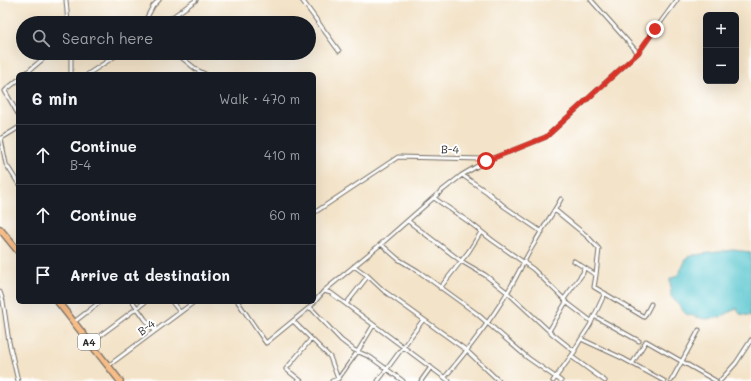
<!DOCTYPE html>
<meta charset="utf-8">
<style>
body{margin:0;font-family:Mali,sans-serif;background:#20242c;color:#f1f3f6}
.controls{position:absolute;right:12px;top:12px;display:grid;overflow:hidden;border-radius:6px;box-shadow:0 4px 16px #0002}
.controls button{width:36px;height:36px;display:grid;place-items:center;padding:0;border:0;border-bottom:1px solid #363941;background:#171b24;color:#f1f3f6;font:20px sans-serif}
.stop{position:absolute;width:12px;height:12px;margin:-9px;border:3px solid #d93025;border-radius:50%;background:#fff}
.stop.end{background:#d93025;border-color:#fff;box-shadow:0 1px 4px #0008}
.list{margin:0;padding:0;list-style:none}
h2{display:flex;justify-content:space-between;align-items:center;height:52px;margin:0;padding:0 16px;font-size:17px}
h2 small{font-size:13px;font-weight:400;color:#9ea1a6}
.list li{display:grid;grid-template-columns:26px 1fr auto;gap:12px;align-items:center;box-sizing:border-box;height:60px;padding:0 16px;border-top:1px solid #363941}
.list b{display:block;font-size:15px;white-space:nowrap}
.list p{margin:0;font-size:13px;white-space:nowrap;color:#9ea1a6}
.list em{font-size:13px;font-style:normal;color:#9ea1a6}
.icon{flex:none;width:22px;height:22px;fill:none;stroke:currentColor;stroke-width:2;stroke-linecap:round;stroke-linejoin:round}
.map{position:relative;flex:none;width:751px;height:381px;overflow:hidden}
.search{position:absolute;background:#171b24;box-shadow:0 4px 16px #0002;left:16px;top:16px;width:300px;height:44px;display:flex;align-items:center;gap:10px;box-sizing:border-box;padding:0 14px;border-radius:22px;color:#9ea1a6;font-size:15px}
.panel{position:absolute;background:#171b24;box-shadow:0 4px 16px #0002;left:16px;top:72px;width:300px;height:232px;border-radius:6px}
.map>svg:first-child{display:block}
.water{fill:#59c6cf;stroke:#42787d}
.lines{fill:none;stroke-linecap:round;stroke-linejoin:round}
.minor-casing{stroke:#716b62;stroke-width:5}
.trunk-casing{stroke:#716b62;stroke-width:8}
.minor{stroke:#fff;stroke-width:3}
.trunk{stroke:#f7bd88;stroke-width:5.5}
.route{stroke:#d93025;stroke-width:5}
.labels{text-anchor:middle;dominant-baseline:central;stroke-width:4;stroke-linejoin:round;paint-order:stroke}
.shield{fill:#fff;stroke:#6b6b6b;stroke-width:1}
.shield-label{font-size:10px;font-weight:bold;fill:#2b2b2b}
.street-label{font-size:11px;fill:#2b2b2b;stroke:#fff}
</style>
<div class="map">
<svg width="751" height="381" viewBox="0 0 751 381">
<rect width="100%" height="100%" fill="#fff"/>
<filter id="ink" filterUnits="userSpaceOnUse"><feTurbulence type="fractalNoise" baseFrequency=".025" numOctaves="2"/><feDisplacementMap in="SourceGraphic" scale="8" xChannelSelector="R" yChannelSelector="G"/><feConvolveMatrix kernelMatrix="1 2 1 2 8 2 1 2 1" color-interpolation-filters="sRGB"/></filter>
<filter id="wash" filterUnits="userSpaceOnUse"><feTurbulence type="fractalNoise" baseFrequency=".012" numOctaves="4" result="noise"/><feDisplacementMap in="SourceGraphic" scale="16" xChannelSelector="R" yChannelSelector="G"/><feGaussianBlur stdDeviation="0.9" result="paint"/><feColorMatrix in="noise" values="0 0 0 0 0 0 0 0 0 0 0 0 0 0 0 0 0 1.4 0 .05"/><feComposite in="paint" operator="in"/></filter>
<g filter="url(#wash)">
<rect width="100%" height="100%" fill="#f3e3c8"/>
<path class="water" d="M 733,250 L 751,252 L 751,316 L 740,314 L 737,308 L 721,317 L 705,319 L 686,314 L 671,296 L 670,279 L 678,275 L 688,256 Z"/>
</g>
<g filter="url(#ink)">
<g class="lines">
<g class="minor-casing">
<path id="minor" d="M 66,0 L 68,23
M 302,0 L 339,51
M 144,23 L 153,6 L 159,0
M 164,23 L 196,0
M 176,53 L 197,70 L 205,74
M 638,53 L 677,0
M 25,74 L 50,53
M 71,74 L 71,53
M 88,74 L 120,53
M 18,80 L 7,89 L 5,91 L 18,114
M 0,139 L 18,128
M 1,139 L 6,164 L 18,183
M 462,175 L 487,192 L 505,207 L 542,232
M 434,198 L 469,222 L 492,240 L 533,269 L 564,299 L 566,302 L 591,321
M 555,210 L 588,237 L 599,249 L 596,275
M 314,213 L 398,157 L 482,159 L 486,161 L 546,137 L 638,53 L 591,0
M 408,221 L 461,261 L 485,275 L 508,293 L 549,331 L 574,351 L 581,339 L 622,358 L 664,381
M 381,244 L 398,259 L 418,271 L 476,313 L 528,358 L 561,381
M 574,261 L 596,275 L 594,287 L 644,317 L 651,304
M 354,266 L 368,276 L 384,291 L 466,350 L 499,381
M 440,288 L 469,251 L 481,232
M 324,291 L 331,293 L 449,381
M 0,292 L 3,301 L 9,342 L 18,381
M 564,299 L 583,273 L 584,268
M 133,302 L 145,319 L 155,331
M 172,302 L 180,312
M 238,302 L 266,343 L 310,307 L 324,291 L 381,244 L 439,193 L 462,175 L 486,161
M 346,304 L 368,276
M 310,307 L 341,340 L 354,350 L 370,357 L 403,381
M 594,316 L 639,341
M 293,321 L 330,357 L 338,379
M 74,322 L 100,302
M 549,331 L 566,302
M 581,339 L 590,325 L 605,293
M 90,343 L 145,302
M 572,357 L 605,381
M 632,364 L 646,341 L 716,381
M 108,366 L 194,302
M 445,377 C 468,350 489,323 507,293 C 517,277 524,260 534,244 C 542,229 552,215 561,199
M 301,381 L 286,369 L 311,339
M 332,381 L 338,379 L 358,351 L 373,326
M 378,381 L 423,320
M 421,381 L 431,367
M 553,381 L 575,351
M 671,381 L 699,330
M 720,381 L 736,363 L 751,340"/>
</g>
<g class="trunk-casing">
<path id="trunk" d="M 0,229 L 18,251
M 58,302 L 120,381"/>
</g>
<use href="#minor" class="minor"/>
<use href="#trunk" class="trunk"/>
</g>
</g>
<g class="lines" filter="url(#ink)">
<path class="route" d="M 486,161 L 546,137 L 638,53 L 655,29"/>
</g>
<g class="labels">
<rect class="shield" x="78" y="334" width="22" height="16" rx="3"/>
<g class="shield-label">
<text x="89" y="342">A4</text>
</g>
<g class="street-label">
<text transform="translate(450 149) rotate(1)">B-4</text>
<text transform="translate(146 327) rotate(-36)">B-4</text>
</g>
</g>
</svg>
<div class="controls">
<button>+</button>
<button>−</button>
</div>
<div class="stop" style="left:486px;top:161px"></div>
<div class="stop end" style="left:655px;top:29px"></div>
<div class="search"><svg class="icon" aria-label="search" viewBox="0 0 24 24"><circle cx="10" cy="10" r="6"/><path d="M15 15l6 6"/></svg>Search here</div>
<section class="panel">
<h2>6 min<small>Walk · 470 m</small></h2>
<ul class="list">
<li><svg class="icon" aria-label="ahead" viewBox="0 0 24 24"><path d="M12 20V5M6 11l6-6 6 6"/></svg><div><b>Continue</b><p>B-4</p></div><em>410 m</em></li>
<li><svg class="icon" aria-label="ahead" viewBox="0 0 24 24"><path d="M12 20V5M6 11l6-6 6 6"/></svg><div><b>Continue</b></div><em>60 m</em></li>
<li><svg class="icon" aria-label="arrive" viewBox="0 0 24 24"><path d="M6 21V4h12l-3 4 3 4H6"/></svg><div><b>Arrive at destination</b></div></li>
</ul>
</section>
</div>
